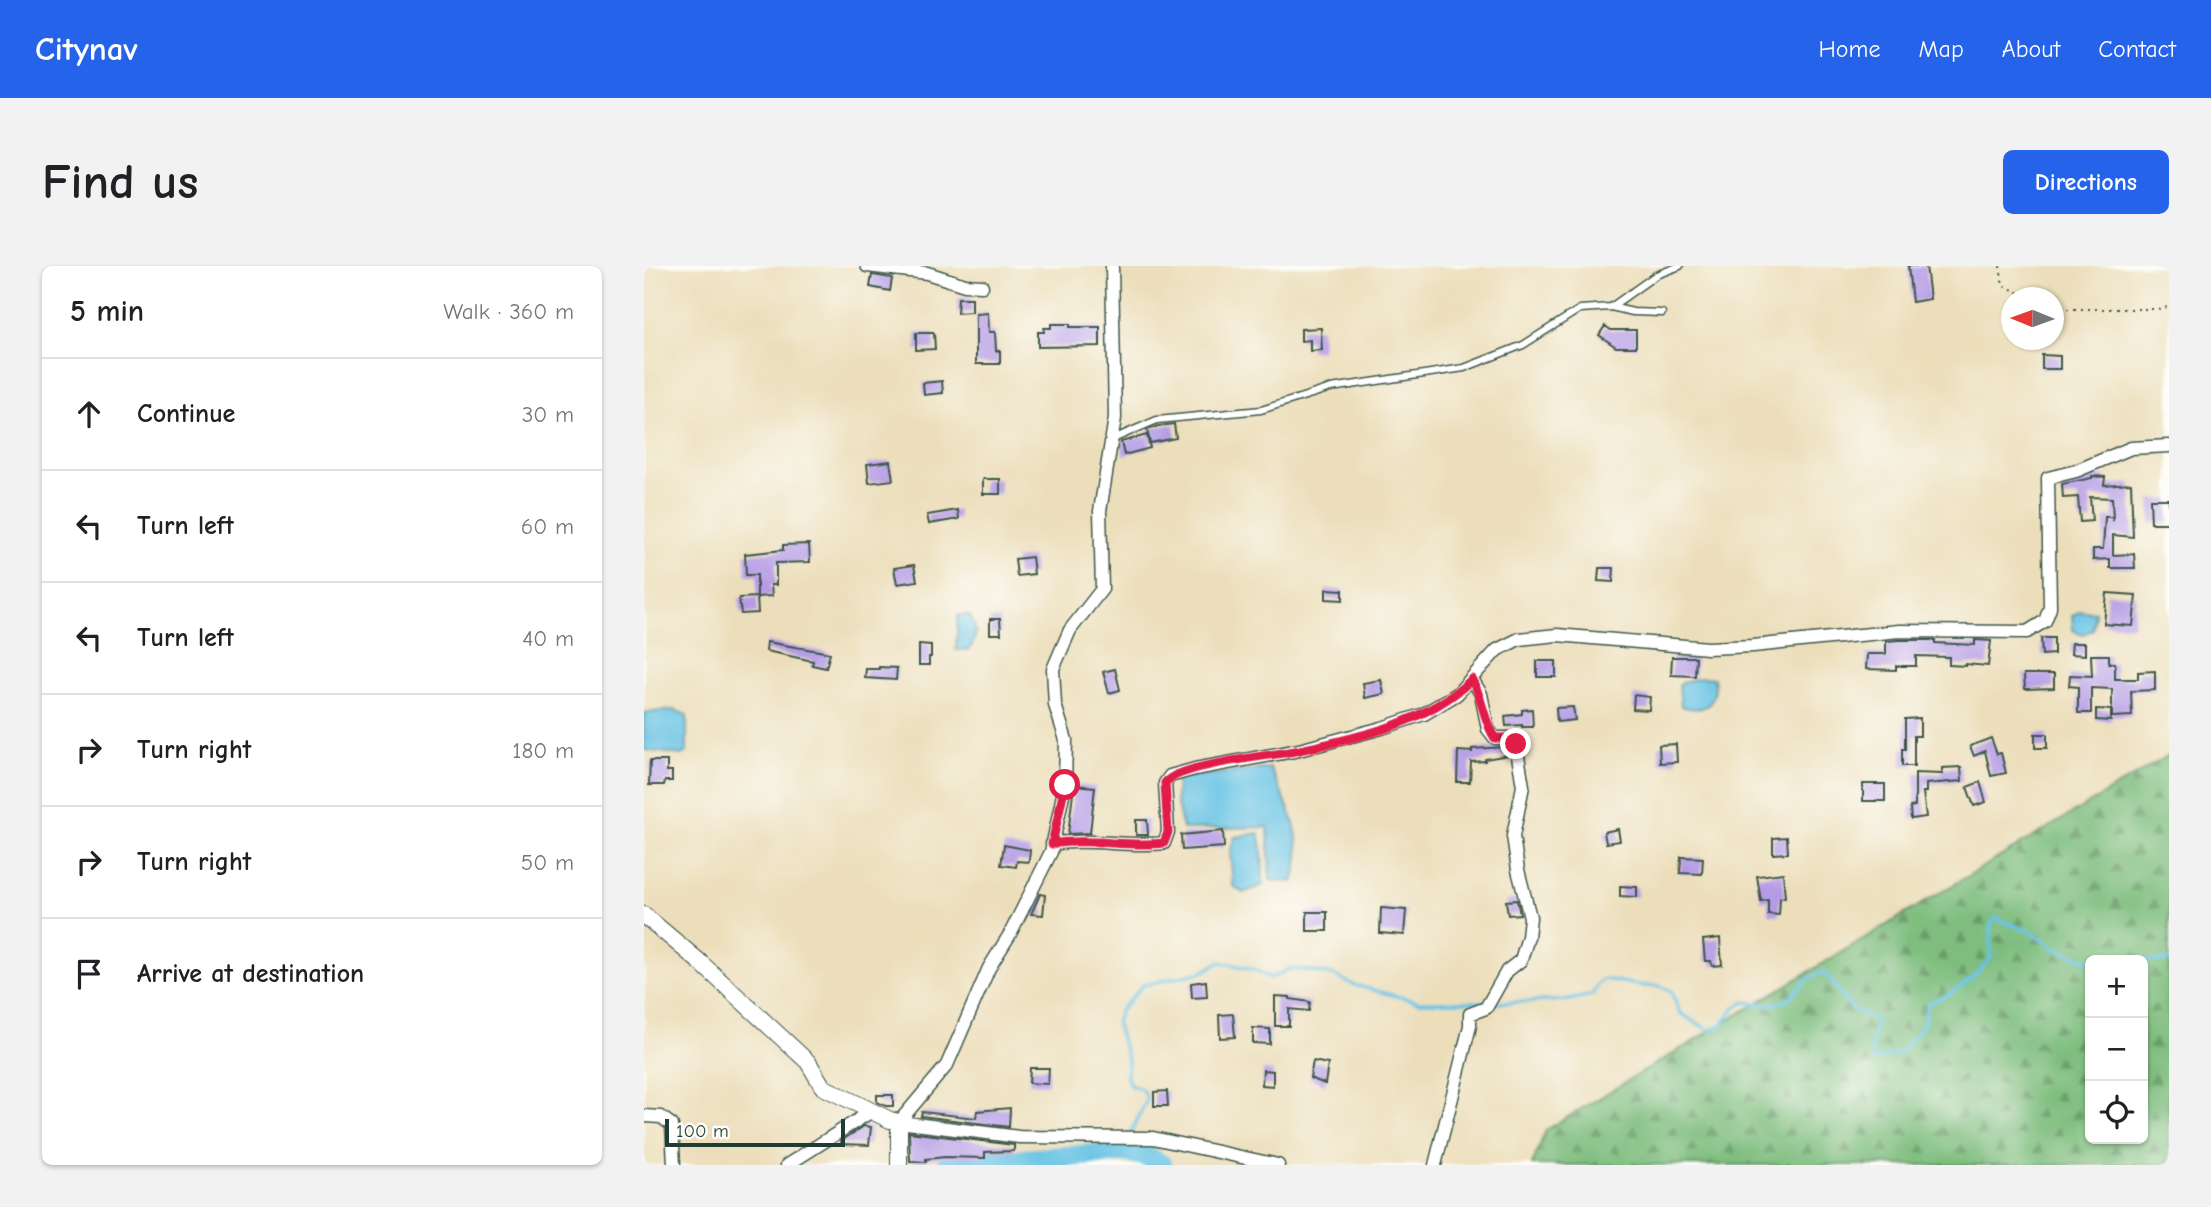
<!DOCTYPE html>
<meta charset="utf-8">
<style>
body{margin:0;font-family:"Comic Neue",sans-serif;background:#f2f2f2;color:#202124}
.controls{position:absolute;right:21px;bottom:21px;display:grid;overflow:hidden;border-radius:10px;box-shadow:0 2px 5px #0004}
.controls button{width:63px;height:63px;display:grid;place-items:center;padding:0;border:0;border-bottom:2px solid #e0e0e0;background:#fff;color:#202124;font:35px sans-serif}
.compass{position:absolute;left:1357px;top:21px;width:63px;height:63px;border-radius:50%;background:#fff;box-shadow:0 2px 5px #0004;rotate:271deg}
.scale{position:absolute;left:21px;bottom:18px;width:180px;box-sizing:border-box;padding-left:7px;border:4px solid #1f3d34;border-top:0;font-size:19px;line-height:24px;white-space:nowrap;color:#1f3d34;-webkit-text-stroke:5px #fdfcf7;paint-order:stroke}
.stop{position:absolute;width:21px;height:21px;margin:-16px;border:5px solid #e11d48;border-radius:50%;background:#fff}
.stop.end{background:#e11d48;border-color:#fff;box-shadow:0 2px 7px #0008}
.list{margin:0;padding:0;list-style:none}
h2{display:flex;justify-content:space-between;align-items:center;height:91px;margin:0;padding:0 28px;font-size:30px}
h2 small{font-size:23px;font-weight:400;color:#757577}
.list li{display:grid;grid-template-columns:46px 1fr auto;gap:21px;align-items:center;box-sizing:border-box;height:112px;padding:0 28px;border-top:2px solid #e0e0e0}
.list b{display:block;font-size:26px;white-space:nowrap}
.list em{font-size:23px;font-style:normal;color:#757577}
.icon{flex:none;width:38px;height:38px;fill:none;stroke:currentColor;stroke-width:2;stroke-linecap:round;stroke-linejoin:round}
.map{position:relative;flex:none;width:1525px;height:899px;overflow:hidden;border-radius:10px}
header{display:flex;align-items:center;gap:42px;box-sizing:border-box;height:98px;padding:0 35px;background:#2563eb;color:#fff}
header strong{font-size:33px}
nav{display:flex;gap:38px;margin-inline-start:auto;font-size:24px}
.intro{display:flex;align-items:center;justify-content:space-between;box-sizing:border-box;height:168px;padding:0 42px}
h1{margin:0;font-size:49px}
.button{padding:18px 32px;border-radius:10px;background:#2563eb;color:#fff;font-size:24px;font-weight:700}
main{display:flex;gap:42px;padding:0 42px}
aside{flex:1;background:#fff;border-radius:10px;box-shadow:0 2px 5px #0004}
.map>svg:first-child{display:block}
.forest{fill:url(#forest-firs);stroke:#4e7d59;stroke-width:2;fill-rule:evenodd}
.water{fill:#66c2e4;stroke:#42808c;stroke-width:2}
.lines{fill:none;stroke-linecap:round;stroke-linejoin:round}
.stream{stroke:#66c2e4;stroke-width:3.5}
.river{stroke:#66c2e4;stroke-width:21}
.building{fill:#b59be6}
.lane-casing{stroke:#3e5548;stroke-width:9}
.street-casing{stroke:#3e5548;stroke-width:15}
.secondary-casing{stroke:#3e5548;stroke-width:18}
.path{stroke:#3e5548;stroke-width:2;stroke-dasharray:2 5;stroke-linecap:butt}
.lane{stroke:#fff;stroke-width:6}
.street{stroke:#fff;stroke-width:12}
.secondary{stroke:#fff;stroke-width:16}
.route{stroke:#e11d48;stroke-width:9}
</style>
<header>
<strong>Citynav</strong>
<nav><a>Home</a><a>Map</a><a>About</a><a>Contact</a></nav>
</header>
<div class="intro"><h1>Find us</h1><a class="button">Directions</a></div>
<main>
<aside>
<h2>5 min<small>Walk · 360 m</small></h2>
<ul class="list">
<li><svg class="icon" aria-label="ahead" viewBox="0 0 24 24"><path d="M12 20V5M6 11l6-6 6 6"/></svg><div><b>Continue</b></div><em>30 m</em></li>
<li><svg class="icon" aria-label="left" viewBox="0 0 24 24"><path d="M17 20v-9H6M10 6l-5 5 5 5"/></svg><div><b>Turn left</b></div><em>60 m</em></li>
<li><svg class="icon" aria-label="left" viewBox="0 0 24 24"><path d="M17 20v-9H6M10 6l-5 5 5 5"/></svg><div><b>Turn left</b></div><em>40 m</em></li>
<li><svg class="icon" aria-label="right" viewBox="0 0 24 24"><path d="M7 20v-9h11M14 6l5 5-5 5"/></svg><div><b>Turn right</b></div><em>180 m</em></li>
<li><svg class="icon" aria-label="right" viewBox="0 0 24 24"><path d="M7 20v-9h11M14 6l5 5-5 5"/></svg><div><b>Turn right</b></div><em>50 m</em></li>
<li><svg class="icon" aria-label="arrive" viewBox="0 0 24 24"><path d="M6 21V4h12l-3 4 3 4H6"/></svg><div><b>Arrive at destination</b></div></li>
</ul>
</aside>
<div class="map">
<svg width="1525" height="899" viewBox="0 0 1525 899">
<defs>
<pattern id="forest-firs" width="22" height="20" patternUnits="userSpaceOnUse" patternTransform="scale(1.75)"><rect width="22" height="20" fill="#7ebd7e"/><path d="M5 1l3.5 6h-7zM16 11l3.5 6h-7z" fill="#679b68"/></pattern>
</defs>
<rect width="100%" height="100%" fill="#fdfcf7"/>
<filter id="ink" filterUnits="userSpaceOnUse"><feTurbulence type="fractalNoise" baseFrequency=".0143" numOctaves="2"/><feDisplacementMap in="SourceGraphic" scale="14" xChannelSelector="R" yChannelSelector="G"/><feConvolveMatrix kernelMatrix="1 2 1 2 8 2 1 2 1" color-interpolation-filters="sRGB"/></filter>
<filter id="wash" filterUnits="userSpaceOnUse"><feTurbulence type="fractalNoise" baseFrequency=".00686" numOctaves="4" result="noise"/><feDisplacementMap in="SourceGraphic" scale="28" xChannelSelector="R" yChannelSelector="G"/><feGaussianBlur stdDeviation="1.57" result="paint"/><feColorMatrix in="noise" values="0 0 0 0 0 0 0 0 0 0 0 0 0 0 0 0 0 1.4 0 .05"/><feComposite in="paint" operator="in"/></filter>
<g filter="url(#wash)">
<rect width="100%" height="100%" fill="#ecdeba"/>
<path class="forest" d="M 1525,489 L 1525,899 L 888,899 L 902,864 ZM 1446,694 L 1499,694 L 1499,873 L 1446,873 Z"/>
<path class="water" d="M 1436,345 L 1451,346 L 1449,363 C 1442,368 1437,370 1429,364 L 1428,350 Z
M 314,349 L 325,349 C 333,362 334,371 325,384 L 312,384 Z
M 1059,411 L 1070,412 C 1074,437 1062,448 1037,440 L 1035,420 L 1038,416 Z
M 29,444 L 43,449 L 43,486 L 37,489 L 0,484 L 0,447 Z
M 626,502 C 644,541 664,572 649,616 L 626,614 L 624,561 L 539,563 L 532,535 L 533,512 Z
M 615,567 L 618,581 L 619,619 L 599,627 L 589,620 L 586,586 L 591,571 Z"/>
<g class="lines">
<path class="stream" d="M 1499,695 L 1525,695
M 852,737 L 925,734 L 948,729 L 955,716 L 961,713 L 999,720 L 1016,720 L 1027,725 L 1036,747 L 1065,764 L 1078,759 L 1091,741 L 1101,736 L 1125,739 L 1142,735 L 1166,711 L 1180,706 C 1189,715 1203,739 1210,744 C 1217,748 1225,750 1232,753 L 1227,787 L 1230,794 L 1257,786 L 1279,759 L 1284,737 C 1312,728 1329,713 1347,691 L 1347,658 L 1351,652 L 1387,666 L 1410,682 L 1446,695
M 486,868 L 503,834 C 501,824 497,822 487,820 L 483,812 L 484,795 L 472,756 L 476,745 L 499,719 L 558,706 L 576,696 L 609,703 L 627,712 L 645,703 L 661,704 L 689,709 L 710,719 L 775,736 L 840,736
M 481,886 L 484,875"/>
<path class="river" d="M 304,899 L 481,886 L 503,890 L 518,899"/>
</g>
<g id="blocks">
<path class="building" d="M 1264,0 L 1282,0 L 1286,33 L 1268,36 Z
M 228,9 L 248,12 L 246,25 L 226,21 Z
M 314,32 L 328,32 L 328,46 L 313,47 Z
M 344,47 L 345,66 L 351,66 L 352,85 L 356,85 L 356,98 L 332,98 L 332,48 Z
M 407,58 L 426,58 L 426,61 L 456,61 L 456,80 L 394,81 L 394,66 L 400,66 L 400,62 L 407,62 Z
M 961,60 L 967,64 L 992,64 L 992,81 L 972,81 L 955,69 Z
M 677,62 L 678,84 L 666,85 L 666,74 L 657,75 L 657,63 Z
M 272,67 L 290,67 L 291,83 L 272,84 Z
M 1398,89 L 1416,90 L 1416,103 L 1398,103 Z
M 298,115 L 299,127 L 280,129 L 279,117 Z
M 530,158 L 532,172 L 506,177 L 503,164 L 515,160 Z
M 503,169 L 506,182 L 480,189 L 477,176 Z
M 246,195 L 249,214 L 225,217 L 223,198 Z
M 1448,210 L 1461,211 L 1460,219 L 1487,217 L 1489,271 L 1469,269 L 1469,289 L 1490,288 L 1491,302 L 1466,302 L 1466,293 L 1449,294 L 1449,283 L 1459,283 L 1461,251 L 1468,251 L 1469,255 L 1468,232 L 1446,231 L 1448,255 L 1436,256 L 1434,231 L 1419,232 L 1418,218 L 1448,212 Z
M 339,213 L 356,213 L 356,228 L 339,228 Z
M 1506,233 L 1525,233 L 1525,257 L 1507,257 Z
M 314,244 L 315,253 L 285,258 L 283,249 Z
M 165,278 L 166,296 L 132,297 L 132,319 L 127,319 L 128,330 L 113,331 L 113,309 L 102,309 L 101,288 L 139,284 L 139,279 Z
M 388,291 L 390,308 L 373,310 L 371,293 Z
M 270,299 L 273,315 L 253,318 L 250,302 Z
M 955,302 L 970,302 L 969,316 L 954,315 Z
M 682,323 L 699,324 L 699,334 L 682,333 Z
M 1463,327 L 1492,329 L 1489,360 L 1460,358 Z
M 113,331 L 114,347 L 97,348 L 95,332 Z
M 346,353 L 356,353 L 357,368 L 346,368 Z
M 1397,372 L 1410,372 L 1410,388 L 1398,389 Z
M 1255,374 L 1291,374 L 1291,377 L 1331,379 L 1331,374 L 1347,375 L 1344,400 L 1322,398 L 1322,400 L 1305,399 L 1305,391 L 1272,390 L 1272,400 L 1252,400 L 1252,404 L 1222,403 L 1223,388 L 1242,388 L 1242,375 Z
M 123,376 L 186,387 L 182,402 L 168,399 L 169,395 L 122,385 Z
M 1428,377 L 1441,377 L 1441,389 L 1427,388 Z
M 275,378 L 287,379 L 287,391 L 285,391 L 285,399 L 275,399 Z
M 1447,389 L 1465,389 L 1465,397 L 1471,397 L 1471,413 L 1494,413 L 1494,406 L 1511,405 L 1511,424 L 1487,425 L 1488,450 L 1468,451 L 1468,423 L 1447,422 L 1447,447 L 1434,447 L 1434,421 L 1425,420 L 1426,409 L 1448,410 Z
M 1028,391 L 1052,391 L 1051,410 L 1027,409 Z
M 893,395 L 912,395 L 912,411 L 893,411 Z
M 235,401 L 253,402 L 252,414 L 221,412 L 222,403 L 235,403 Z
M 471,403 L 476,424 L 465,427 L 459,406 Z
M 1380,408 L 1410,408 L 1410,422 L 1381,423 Z
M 737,414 L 740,428 L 721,432 L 719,417 Z
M 990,429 L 1006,431 L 1005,444 L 989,443 Z
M 929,441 L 931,454 L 913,456 L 912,442 Z
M 888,443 L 889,461 L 878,461 L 878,459 L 862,460 L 861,450 L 878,448 L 878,444 Z
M 1452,443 L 1467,444 L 1467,455 L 1452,454 Z
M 1276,452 L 1276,470 L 1270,470 L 1270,500 L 1258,500 L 1258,483 L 1261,483 L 1261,453 Z
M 1391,468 L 1403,468 L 1403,482 L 1391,482 Z
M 1347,472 L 1353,488 L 1357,487 L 1362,507 L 1347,510 L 1341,485 L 1330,490 L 1326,480 Z
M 1032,478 L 1033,496 L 1016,497 L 1015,479 Z
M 861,481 L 865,489 L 841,493 L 841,495 L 827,496 L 826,516 L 813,516 L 814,485 L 828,486 L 828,483 Z
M 6,495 L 23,495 L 23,505 L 28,505 L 28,515 L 21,515 L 20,519 L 5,519 Z
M 1317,501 L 1318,515 L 1282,518 L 1282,526 L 1279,526 L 1282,551 L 1267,553 L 1266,541 L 1271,540 L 1271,507 L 1298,508 L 1298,502 Z
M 1336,516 L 1342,536 L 1330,540 L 1323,521 Z
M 1219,518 L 1241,518 L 1241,535 L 1219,535 Z
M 430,519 L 451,521 L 446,567 L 424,568 Z
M 492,554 L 503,554 L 504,569 L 492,569 Z
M 974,563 L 976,575 L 962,577 L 960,566 Z
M 579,565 L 580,581 L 538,584 L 537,569 Z
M 1143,571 L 1144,587 L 1129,588 L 1129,572 Z
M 360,579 L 386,584 L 385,596 L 373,595 L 372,601 L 357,599 Z
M 1037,591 L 1059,592 L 1058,608 L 1036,607 Z
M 1139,607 L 1141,631 L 1136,632 L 1135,649 L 1124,648 L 1124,634 L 1117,635 L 1113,610 Z
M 976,620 L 993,621 L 993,631 L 976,630 Z
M 396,628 L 401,629 L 399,649 L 387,648 Z
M 873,634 L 876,648 L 864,649 L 862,635 Z
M 737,642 L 762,644 L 760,669 L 736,667 Z
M 663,646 L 683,646 L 683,665 L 663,665 Z
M 1076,672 L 1078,699 L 1068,700 L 1067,695 L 1061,695 L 1059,674 Z
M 562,715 L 563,731 L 548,732 L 547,717 Z
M 631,730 L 646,731 L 646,733 L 666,736 L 665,745 L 645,743 L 645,760 L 631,760 Z
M 589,748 L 591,771 L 576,772 L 575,749 Z
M 609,762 L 626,763 L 626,778 L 609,777 Z
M 669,795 L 684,798 L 681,818 L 666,812 Z
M 386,802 L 405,802 L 404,818 L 385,817 Z
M 619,804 L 629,805 L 629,820 L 618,819 Z
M 523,825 L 524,840 L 510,840 L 510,826 Z
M 233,829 L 249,829 L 249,840 L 242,840 L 233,836 Z
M 366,842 L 365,861 L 277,850 L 278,846 L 332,852 L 333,845 Z
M 220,860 L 227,861 L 225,879 L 198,878 L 197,875 Z
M 265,866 L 370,879 L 370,885 L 341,886 L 341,892 L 301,891 L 282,893 L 282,896 L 266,895 Z"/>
</g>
</g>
<g filter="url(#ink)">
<use href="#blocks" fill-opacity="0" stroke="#3e5548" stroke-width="2"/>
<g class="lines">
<g class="lane-casing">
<path id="lane" d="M 967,41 L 989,46 L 1018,47
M 469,173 L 513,154 L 617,144 L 687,122 L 820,102 L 879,79 L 936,43 L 967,41 L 1012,9 L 1036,0"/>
</g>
<g class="street-casing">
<path id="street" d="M 223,0 L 283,7 L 321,19 L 338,20
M 408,578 C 445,572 483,581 520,577 L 524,566 L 521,517 L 526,510 L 551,503 L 655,484 L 738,462 L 780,448 L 813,428 L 853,384 L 875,373 L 913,369 L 1064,382 L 1109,380 L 1255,365 L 1383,366 L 1401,355 L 1406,342 L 1404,212 L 1432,205 L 1487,182 L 1525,180
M 0,850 L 17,851 L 28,859 L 30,899
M 255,856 L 303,799 L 345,702 L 366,668 L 407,586 L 421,519 L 422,474 L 411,439 L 409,403 L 426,364 L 458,323 L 456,245 L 471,152 L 468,0
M 255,856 L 375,871 L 509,872 L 634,899
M 143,899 L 228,845
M 791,899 L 826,760 L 826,748 L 842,742 L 863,705 L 877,694 L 884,671 L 886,651 L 874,604 L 869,570 L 879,520 L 872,478 L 864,472 L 851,472 L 844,463 L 837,428 L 828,413"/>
</g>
<g class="secondary-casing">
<path id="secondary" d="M 0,649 L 57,697 L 164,796 L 179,821 L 246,854 L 255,856 L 255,899"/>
</g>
<path class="path" d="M 1356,0 L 1359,19 L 1386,32
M 1409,43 L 1512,43 L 1525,41"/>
<use href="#lane" class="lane"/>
<use href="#street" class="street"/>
<use href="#secondary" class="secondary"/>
</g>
</g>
<g class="lines" filter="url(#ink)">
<path class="route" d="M 421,519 L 408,578 C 445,572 483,581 520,577 L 524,566 L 521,517 C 535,498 629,490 656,484 C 716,471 783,457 828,413 C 839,433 840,457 851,472 L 864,472 L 872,478"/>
</g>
</svg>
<div class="controls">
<button>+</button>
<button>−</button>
<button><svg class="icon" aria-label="locate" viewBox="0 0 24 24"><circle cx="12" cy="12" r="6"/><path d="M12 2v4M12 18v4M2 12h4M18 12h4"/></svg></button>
</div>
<svg class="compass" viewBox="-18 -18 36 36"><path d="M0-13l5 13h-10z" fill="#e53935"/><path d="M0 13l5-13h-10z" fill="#757577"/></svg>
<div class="scale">100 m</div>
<div class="stop" style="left:421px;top:519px"></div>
<div class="stop end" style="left:872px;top:478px"></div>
</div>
</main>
